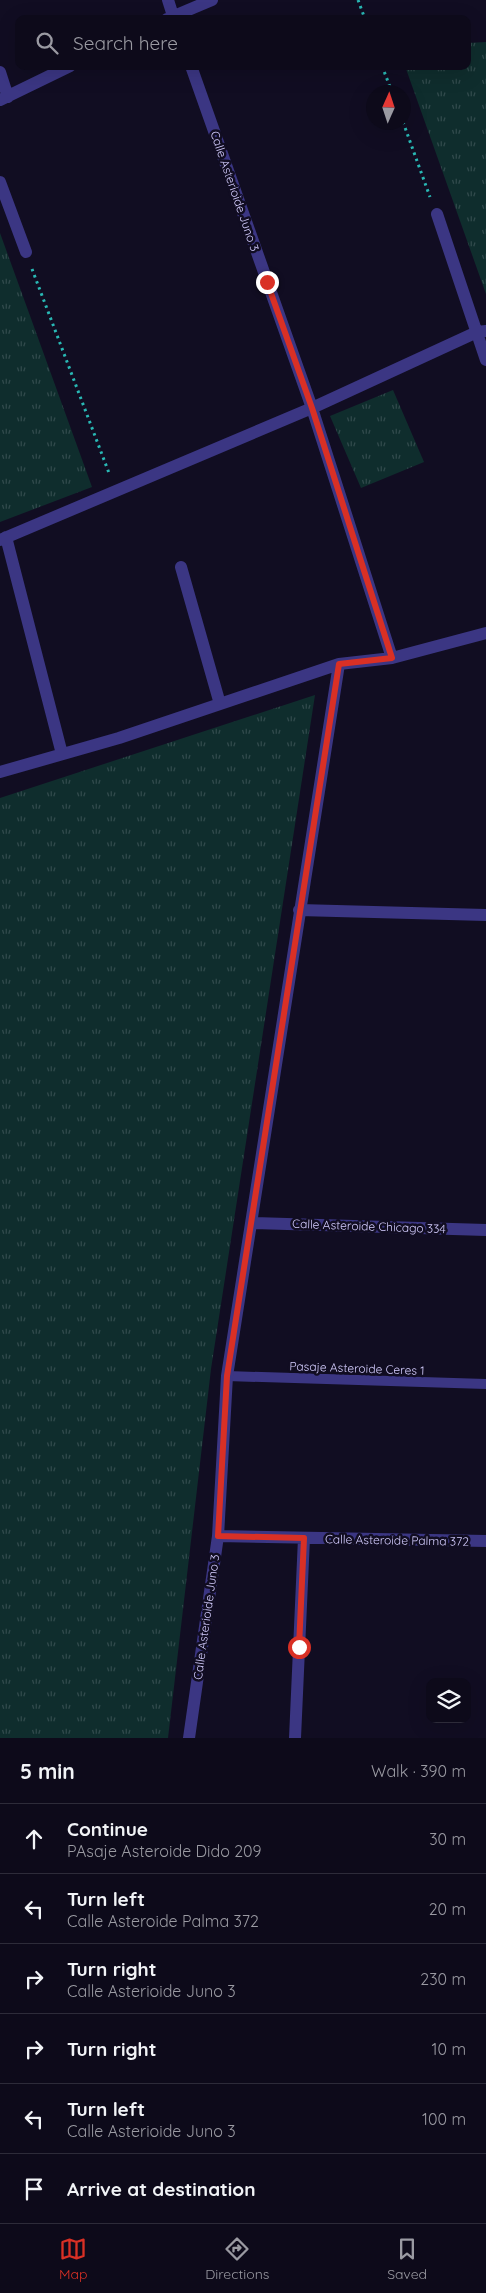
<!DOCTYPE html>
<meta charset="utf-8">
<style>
body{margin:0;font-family:Quicksand,sans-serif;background:#161323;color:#f1f3f6}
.controls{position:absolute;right:15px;bottom:15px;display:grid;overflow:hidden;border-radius:10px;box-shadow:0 5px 20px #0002}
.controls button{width:45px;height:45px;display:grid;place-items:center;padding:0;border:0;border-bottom:1px solid #2d2b39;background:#0d0a1a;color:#f1f3f6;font:25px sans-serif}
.compass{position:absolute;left:366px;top:85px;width:45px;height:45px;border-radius:50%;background:#0d0a1a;box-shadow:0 5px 20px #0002;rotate:3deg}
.stop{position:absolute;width:15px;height:15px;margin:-11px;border:4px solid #d93025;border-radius:50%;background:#fff}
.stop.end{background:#d93025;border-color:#fff;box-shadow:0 1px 5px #0008}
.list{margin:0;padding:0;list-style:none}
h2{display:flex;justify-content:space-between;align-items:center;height:65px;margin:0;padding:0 20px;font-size:21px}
h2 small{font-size:16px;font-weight:400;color:#9a9aa2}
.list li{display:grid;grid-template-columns:32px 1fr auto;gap:15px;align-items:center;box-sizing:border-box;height:70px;padding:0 20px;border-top:1px solid #2d2b39}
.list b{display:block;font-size:19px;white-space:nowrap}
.list p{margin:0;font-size:16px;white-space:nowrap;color:#9a9aa2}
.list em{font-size:16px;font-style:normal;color:#9a9aa2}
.icon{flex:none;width:28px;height:28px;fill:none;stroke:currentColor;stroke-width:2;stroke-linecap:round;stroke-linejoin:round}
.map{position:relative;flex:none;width:486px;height:1738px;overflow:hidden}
.search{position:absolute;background:#0d0a1a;box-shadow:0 5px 20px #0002;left:15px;right:15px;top:15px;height:55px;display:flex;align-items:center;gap:12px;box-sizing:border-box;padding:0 18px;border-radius:10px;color:#9a9aa2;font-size:19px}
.sheet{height:485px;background:#0d0a1a}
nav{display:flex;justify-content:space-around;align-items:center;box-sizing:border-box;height:70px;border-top:1px solid #2d2b39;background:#0d0a1a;font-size:14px;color:#9a9aa2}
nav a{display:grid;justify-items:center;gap:2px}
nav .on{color:#d93025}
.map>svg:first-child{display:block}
.grass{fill:url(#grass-tufts)}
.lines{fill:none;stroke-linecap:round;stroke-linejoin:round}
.path{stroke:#29b8b4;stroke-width:3;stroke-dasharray:2.5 4;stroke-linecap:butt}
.service{stroke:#3b3683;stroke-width:10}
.minor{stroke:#3b3683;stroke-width:12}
.route{stroke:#d93025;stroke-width:6}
.labels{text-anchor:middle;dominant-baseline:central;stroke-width:5;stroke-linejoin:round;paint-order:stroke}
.street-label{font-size:12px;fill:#d5ceff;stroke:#110d22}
</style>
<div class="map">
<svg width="486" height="1738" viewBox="0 0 486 1738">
<defs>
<pattern id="grass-tufts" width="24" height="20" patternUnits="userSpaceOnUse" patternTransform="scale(1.25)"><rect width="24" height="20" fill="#0f2d2d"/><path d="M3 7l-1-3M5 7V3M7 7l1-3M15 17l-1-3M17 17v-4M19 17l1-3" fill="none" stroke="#314a4c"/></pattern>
</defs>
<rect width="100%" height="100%" fill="#110d22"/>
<path class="grass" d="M 486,42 L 486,294 L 405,66 L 467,66 L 467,43 Z
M 0,233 L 92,487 L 0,522 Z
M 393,390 L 424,462 L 361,488 L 330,416 Z
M 315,695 L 211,1369 L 168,1738 L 0,1738 L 0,798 Z"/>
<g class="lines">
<path class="path" d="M 358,0 L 365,19
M 382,66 L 392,92
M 403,122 L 430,197
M 32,269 L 109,473"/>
<path class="service" d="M 227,1376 L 486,1384"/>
<path class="minor" d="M 168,0 L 174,19
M 167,19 L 212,0
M 191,66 L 312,408 L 392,658
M 0,72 L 8,97
M 0,100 L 70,66
M 0,182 L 26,252
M 437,214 L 486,360
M 6,537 L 62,754
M 0,540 L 312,408 L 477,332 L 486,331
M 181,567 L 220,704
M 0,772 L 119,738 L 339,664 L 392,658 L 486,633
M 299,910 L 486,915
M 253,1223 L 486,1230
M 218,1536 L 486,1541
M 189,1738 L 218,1536 L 227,1376 L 339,664
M 295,1738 L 304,1538"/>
</g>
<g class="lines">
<path class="route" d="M 267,282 L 312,408 L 392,658 L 339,664 L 227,1376 L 218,1536 L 304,1538 L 299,1647"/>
</g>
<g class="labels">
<g class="street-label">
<text transform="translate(235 191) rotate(71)">Calle Asterioide Juno 3</text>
<text transform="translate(369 1226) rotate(2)">Calle Asteroide Chicago 334</text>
<text transform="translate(357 1368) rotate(2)">Pasaje Asteroide Ceres 1</text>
<text transform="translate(397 1540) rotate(1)">Calle Asteroide Palma 372</text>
<text transform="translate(206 1617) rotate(-82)">Calle Asterioide Juno 3</text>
</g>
</g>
</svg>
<div class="controls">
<button><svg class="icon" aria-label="layers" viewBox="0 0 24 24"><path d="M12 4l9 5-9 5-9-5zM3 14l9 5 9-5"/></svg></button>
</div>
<svg class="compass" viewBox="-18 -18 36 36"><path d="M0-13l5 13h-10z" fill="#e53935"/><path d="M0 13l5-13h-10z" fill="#9a9aa2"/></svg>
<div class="stop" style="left:299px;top:1647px"></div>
<div class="stop end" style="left:267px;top:282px"></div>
<div class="search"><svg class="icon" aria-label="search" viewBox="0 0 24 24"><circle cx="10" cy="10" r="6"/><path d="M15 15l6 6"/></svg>Search here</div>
</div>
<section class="sheet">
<h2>5 min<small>Walk · 390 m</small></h2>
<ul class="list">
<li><svg class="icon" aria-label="ahead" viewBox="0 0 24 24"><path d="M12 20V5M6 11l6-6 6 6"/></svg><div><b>Continue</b><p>PAsaje Asteroide Dido 209</p></div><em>30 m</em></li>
<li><svg class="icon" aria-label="left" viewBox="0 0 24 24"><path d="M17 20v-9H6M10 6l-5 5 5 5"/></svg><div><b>Turn left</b><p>Calle Asteroide Palma 372</p></div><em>20 m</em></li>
<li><svg class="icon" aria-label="right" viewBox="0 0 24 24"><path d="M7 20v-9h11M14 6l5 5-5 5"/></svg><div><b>Turn right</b><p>Calle Asterioide Juno 3</p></div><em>230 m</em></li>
<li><svg class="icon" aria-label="right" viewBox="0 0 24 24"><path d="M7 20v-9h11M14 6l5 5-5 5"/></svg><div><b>Turn right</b></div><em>10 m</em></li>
<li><svg class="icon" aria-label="left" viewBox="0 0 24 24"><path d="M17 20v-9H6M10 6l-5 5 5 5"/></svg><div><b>Turn left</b><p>Calle Asterioide Juno 3</p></div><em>100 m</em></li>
<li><svg class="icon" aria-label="arrive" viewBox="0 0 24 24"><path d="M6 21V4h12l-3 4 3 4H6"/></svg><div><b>Arrive at destination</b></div></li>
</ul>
</section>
<nav>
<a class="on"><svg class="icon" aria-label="map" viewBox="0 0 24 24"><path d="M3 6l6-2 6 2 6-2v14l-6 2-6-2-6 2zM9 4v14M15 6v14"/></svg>Map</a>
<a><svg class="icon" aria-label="directions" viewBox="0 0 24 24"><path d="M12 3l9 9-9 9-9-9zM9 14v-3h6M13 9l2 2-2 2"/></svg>Directions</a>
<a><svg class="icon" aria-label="saved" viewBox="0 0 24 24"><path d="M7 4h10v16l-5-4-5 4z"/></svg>Saved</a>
</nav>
